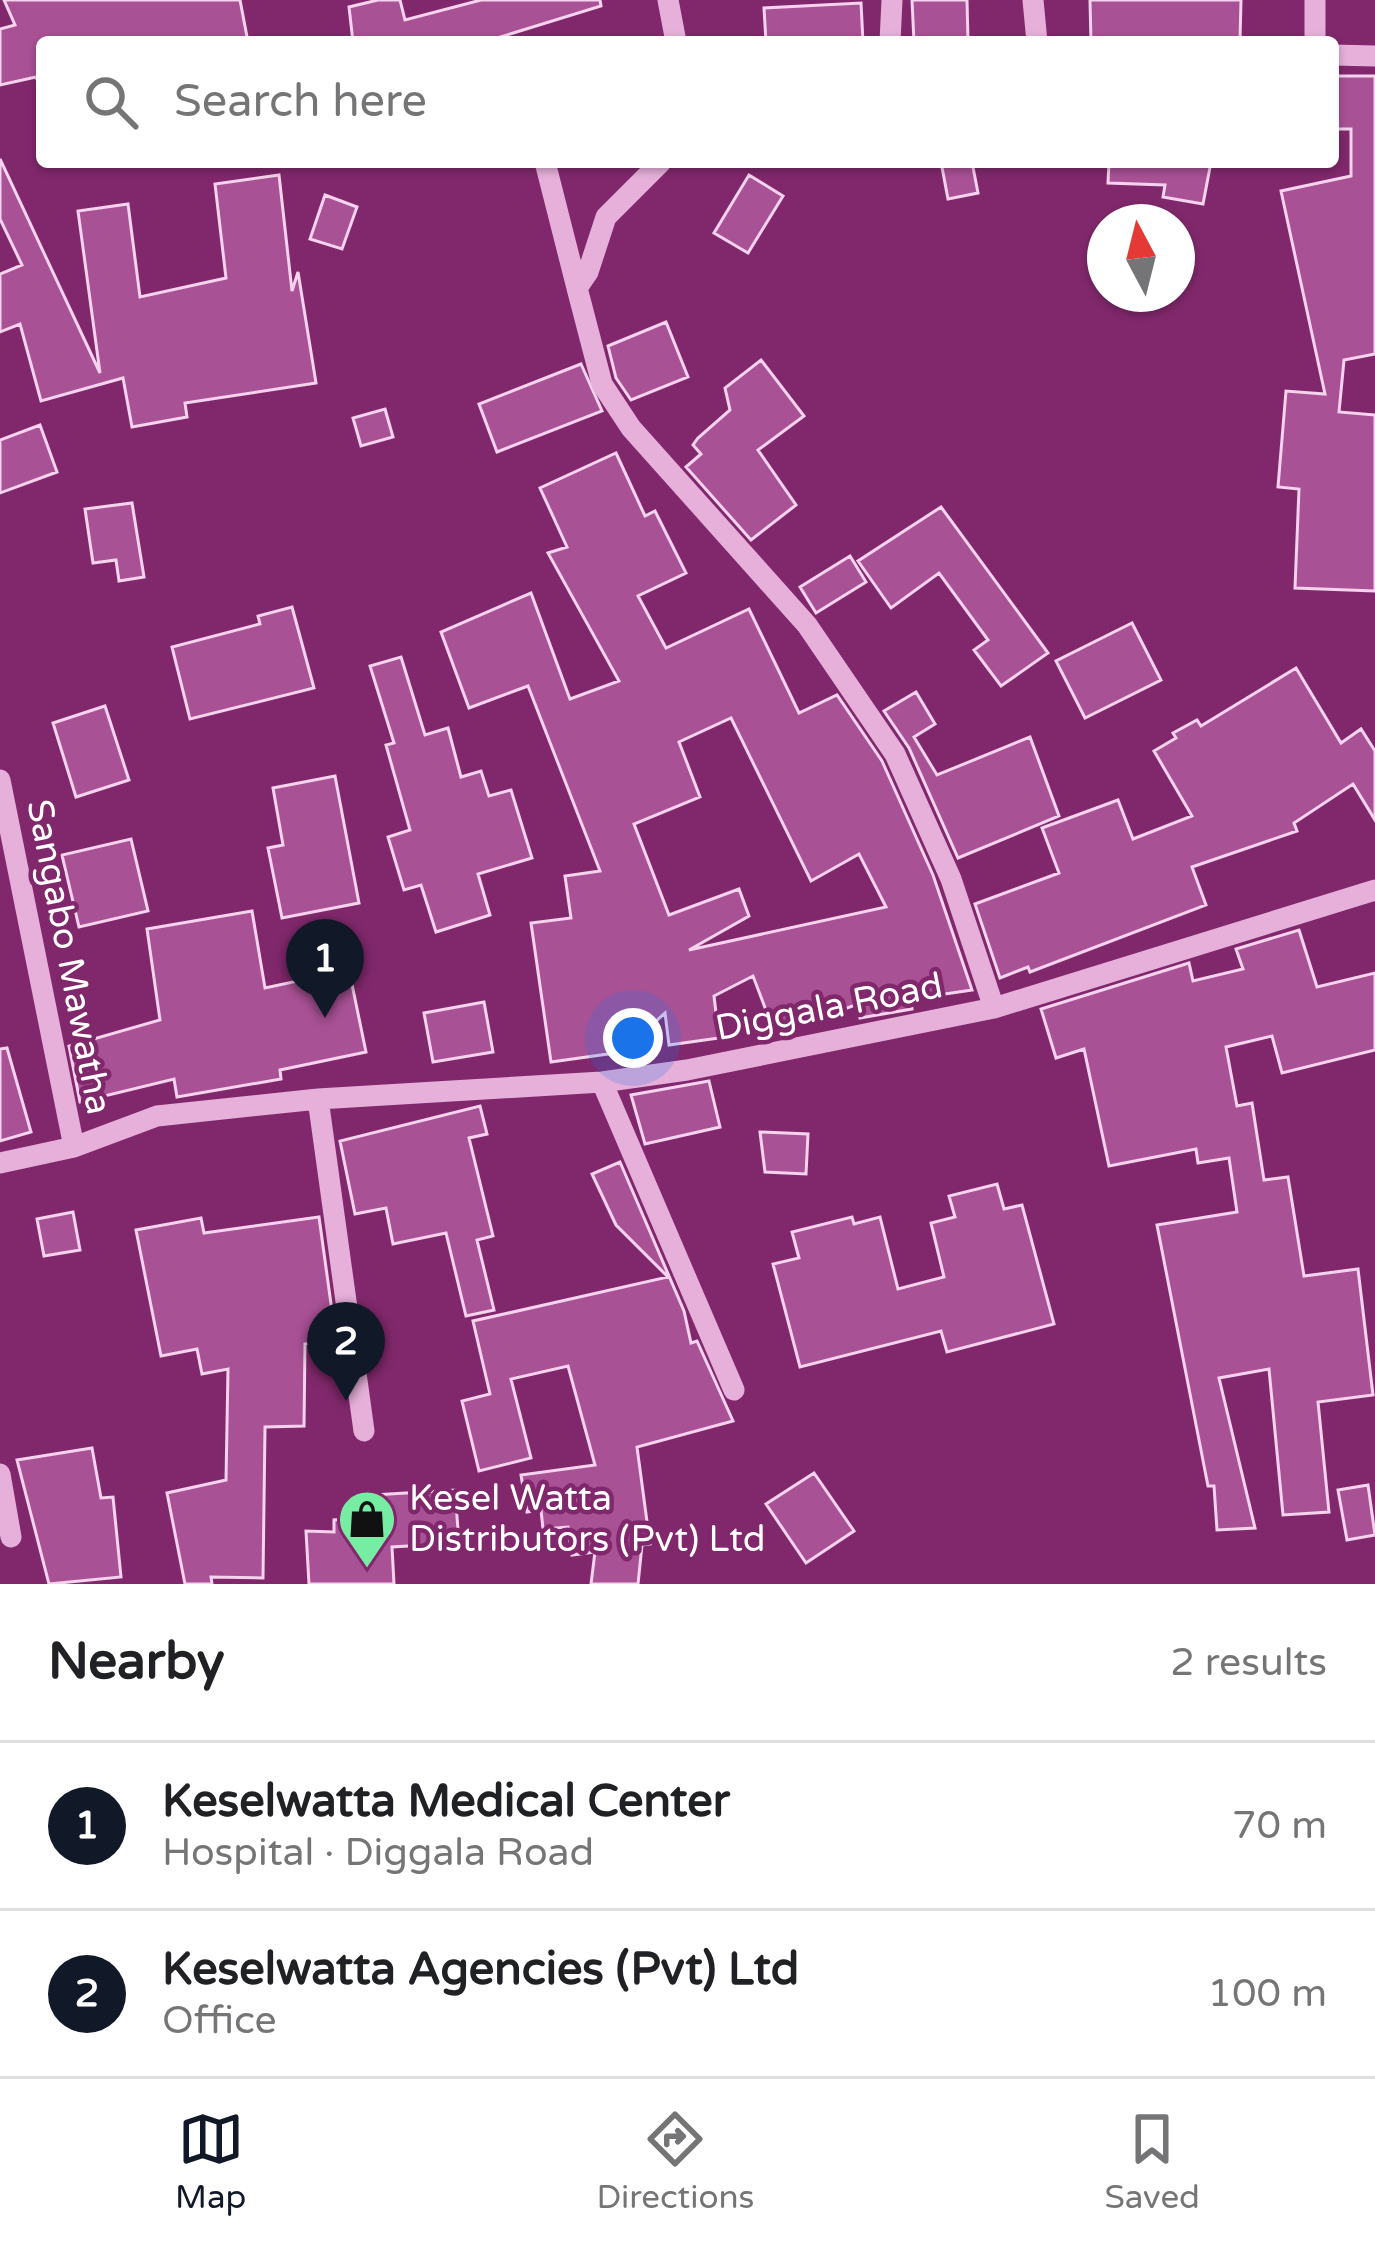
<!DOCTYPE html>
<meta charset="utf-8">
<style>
body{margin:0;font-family:"Varela Round",sans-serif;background:#f6f6f6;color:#202124}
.compass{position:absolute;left:1087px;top:204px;width:108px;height:108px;border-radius:50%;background:#fff;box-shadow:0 3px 9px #0004;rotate:353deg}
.you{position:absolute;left:633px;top:1038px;width:42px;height:42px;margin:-30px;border:9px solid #fff;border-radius:50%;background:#1a73e8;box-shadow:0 0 0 18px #1a73e833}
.badge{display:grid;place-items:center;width:78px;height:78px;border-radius:50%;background:#111827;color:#fff;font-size:39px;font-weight:700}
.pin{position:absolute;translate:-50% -99px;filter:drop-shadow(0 3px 6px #0008)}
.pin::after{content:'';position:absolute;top:63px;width:42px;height:36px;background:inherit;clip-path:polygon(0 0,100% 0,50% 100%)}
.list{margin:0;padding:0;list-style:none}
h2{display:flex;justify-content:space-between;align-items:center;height:156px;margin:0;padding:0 48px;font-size:51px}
h2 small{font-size:39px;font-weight:400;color:#757577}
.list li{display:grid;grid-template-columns:78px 1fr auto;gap:36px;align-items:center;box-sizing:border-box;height:168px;padding:0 48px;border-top:3px solid #e0e0e0}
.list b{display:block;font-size:45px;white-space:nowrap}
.list p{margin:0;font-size:39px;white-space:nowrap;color:#757577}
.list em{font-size:39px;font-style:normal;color:#757577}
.icon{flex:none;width:66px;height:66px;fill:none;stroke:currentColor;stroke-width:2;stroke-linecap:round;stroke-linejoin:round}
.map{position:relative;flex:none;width:1375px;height:1584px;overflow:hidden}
.search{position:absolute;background:#fff;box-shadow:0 3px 9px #0004;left:36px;right:36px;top:36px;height:132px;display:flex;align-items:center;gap:30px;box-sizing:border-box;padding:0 42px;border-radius:12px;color:#757577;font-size:45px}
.sheet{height:492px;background:#fff}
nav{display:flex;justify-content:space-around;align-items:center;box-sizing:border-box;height:168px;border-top:3px solid #e0e0e0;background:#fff;font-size:33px;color:#757577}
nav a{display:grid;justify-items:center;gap:6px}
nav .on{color:#111827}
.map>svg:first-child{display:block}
.building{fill:#a95195;stroke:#f5d3ee;stroke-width:3;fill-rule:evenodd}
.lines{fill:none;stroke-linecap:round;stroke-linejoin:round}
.minor{stroke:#e6b0da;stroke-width:21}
.labels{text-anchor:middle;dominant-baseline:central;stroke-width:9;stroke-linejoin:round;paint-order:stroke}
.street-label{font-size:36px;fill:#fff;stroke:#81286c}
.poi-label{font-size:36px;fill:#fff;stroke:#81286c;text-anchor:start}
</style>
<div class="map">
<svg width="1375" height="1584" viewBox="0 0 1375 1584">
<rect width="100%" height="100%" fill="#81286c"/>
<path class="building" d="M 4,0 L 240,0 L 248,42 L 42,42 L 42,90 L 36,77 L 0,85 L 0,29 L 15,25 Z
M 378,0 L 400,0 L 405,20 L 481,0 L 600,0 L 601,6 L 484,42 L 353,42 L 349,7 Z
M 912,0 L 967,0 L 968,42 L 914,42 Z
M 1090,0 L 1241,0 L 1240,40 L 1091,42 Z
M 861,3 L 863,42 L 766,42 L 764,8 Z
M 1333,76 L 1375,76 L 1375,354 L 1344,360 L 1339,412 L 1375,415 L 1375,591 L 1295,588 L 1299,489 L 1278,487 L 1286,391 L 1325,394 L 1281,191 L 1351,176 L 1351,129 L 1333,129 Z
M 0,159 L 100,373 L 78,211 L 128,204 L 140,297 L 226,278 L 215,184 L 279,175 L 292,291 L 298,272 L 316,383 L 185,403 L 187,417 L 132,427 L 123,378 L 41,401 L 20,324 L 0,332 L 0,274 L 22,265 L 0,219 Z
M 941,162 L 972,162 L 978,193 L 948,199 Z
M 1109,162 L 1211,162 L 1203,204 L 1163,197 L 1165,185 L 1108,183 Z
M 749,175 L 783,196 L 748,253 L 714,233 Z
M 325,195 L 357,207 L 342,249 L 310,239 Z
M 666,322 L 688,377 L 631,400 L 616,378 L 608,346 Z
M 761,360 L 804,416 L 758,450 L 796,505 L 751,540 L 686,467 L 701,454 L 693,445 L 698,438 L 730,410 L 725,388 Z
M 581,364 L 602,411 L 497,452 L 479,404 Z
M 385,409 L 393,437 L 361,446 L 353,418 Z
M 40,425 L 57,472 L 0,493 L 0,440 Z
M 616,453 L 645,516 L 655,511 L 686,573 L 638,596 L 666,648 L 749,609 L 799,713 L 837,695 L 882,761 L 933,875 L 972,990 L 911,999 L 912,1009 L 860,1018 L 858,1004 L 775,1034 L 753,976 L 714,996 L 719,1038 L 669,1045 L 665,1013 L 622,1052 L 551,1062 L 531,923 L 571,918 L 565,876 L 600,871 L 528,686 L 469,708 L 441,632 L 531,593 L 570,699 L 619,681 L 548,553 L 567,547 L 540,488 ZM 731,718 L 811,881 L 859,854 L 886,907 L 689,950 L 749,916 L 739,889 L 669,915 L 634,824 L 700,797 L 679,742 Z
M 132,503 L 144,577 L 119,581 L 116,560 L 93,563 L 85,509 Z
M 941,507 L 1048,653 L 1001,686 L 974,650 L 988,640 L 939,573 L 891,608 L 858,561 Z
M 850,556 L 866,582 L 816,613 L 800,587 Z
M 292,607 L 314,688 L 190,719 L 172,647 L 260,624 L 258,616 Z
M 1132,623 L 1161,680 L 1085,718 L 1056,661 Z
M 401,657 L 425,735 L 448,728 L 461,777 L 481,771 L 489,796 L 511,790 L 532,858 L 478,874 L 490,915 L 436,932 L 421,885 L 404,890 L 388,837 L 410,830 L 386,745 L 394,743 L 370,666 Z
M 1296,668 L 1341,743 L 1361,729 L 1375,751 L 1375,820 L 1353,784 L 1294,823 L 1297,831 L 1192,867 L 1206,905 L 1030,972 L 1028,967 L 1000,978 L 975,904 L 1059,873 L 1042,828 L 1118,800 L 1133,839 L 1192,816 L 1154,751 L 1176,738 L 1173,733 L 1197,720 L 1201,726 Z
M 916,692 L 935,724 L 914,737 L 937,775 L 1030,737 L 1059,816 L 958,858 L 909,748 L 884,711 Z
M 105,706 L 129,780 L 76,797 L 53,723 Z
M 335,776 L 359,903 L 282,918 L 268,848 L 283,845 L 273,788 Z
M 131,839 L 148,911 L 79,927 L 62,855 Z
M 252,911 L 265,988 L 349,970 L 366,1052 L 280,1070 L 281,1079 L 177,1097 L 174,1079 L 80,1102 L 69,1046 L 160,1020 L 147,929 Z
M 1299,930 L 1317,987 L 1375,973 L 1375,1050 L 1282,1073 L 1272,1036 L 1226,1047 L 1237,1106 L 1252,1103 L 1264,1180 L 1288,1177 L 1304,1276 L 1358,1269 L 1373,1395 L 1318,1402 L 1329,1512 L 1283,1515 L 1269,1369 L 1219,1378 L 1255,1528 L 1217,1530 L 1214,1486 L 1208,1486 L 1157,1225 L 1237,1212 L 1229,1158 L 1198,1163 L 1196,1149 L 1109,1166 L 1084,1049 L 1056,1058 L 1041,1009 L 1189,963 L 1193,981 L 1243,969 L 1236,949 Z
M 484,1002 L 493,1052 L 433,1062 L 424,1013 Z
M 7,1048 L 31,1132 L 0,1141 L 0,1049 Z
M 709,1081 L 720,1127 L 645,1144 L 631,1095 Z
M 480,1106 L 487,1134 L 469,1138 L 493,1236 L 477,1240 L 494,1310 L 466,1316 L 446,1233 L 393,1244 L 386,1208 L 355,1214 L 340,1141 Z
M 760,1132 L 808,1134 L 806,1174 L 765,1172 Z
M 620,1162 L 684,1311 L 691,1343 L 697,1341 L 733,1421 L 637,1447 L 650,1544 L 642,1545 L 638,1584 L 591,1584 L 595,1552 L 572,1555 L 568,1527 L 543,1529 L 541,1510 L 527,1512 L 521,1475 L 595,1465 L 568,1366 L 511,1379 L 531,1458 L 479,1471 L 462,1401 L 490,1394 L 473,1321 L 668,1277 L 616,1225 L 592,1174 Z
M 997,1184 L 1004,1209 L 1022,1205 L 1054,1324 L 947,1352 L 941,1331 L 800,1367 L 773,1264 L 799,1258 L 792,1232 L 852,1217 L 854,1224 L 880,1217 L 898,1289 L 944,1277 L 931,1223 L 955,1217 L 949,1196 Z
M 73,1212 L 80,1250 L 44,1256 L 37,1219 Z
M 319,1217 L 336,1340 L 305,1344 L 304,1426 L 265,1427 L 263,1578 L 211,1577 L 212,1584 L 185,1584 L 167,1493 L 226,1480 L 228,1369 L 202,1374 L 197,1349 L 161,1356 L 136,1230 L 201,1218 L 204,1233 Z
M 92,1448 L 101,1498 L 113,1497 L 121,1577 L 49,1584 L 17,1460 Z
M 814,1473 L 854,1531 L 806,1563 L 766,1504 Z
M 1368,1485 L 1375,1535 L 1347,1540 L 1338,1490 Z
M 455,1490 L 459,1543 L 392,1547 L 394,1584 L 309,1584 L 306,1531 L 334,1532 L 334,1520 L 359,1518 L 357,1496 Z"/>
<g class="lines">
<path class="minor" d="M 668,0 L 676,42
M 1033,0 L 1037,42
M 890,42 L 892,0
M 1315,42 L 1315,0
M 1333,55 L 1375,56
M 545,162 L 577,288
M 661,162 L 606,217 L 588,272 L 577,288 L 602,384 L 631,428 L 807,625 L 895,754 L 951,879 L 994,1008
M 0,780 L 74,1147
M 602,1082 L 734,1390
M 318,1099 L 364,1431
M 0,1163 L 74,1147 L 157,1116 L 318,1099 L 602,1082 L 687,1070 L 994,1008 L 1375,890
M 0,1474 L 11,1537"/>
</g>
<defs>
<g id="shop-pin" transform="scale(3)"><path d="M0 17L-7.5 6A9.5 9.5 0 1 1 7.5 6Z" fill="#77eda4" stroke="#81286c"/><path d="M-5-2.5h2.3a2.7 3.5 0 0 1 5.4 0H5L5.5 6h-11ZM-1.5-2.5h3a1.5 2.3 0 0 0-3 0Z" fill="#111"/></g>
</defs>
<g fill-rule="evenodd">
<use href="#shop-pin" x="367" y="1519"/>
</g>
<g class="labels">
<g class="street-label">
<text transform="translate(69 957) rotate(79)">Sangabo Mawatha</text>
<text transform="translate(829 1007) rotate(-11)">Diggala Road</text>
</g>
<g class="poi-label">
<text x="409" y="1498">Kesel Watta<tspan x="409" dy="41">Distributors (Pvt) Ltd</tspan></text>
</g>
</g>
</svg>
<svg class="compass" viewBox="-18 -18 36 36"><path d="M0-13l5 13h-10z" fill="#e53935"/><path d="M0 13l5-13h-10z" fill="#757577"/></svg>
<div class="you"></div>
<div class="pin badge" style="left:325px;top:1018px">1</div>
<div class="pin badge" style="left:346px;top:1401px">2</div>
<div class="search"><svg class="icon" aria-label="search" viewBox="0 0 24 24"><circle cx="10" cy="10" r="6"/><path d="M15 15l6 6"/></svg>Search here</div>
</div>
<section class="sheet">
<h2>Nearby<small>2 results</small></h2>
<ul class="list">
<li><span class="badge">1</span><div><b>Keselwatta Medical Center</b><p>Hospital · Diggala Road</p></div><em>70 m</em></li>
<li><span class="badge">2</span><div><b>Keselwatta Agencies (Pvt) Ltd</b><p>Office</p></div><em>100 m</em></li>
</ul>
</section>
<nav>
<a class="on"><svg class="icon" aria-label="map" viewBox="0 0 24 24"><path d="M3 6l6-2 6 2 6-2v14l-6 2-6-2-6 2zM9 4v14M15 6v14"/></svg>Map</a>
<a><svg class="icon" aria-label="directions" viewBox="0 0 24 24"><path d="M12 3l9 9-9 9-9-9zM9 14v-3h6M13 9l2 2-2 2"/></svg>Directions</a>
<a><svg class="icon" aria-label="saved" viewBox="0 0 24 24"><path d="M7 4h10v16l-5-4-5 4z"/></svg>Saved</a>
</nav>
